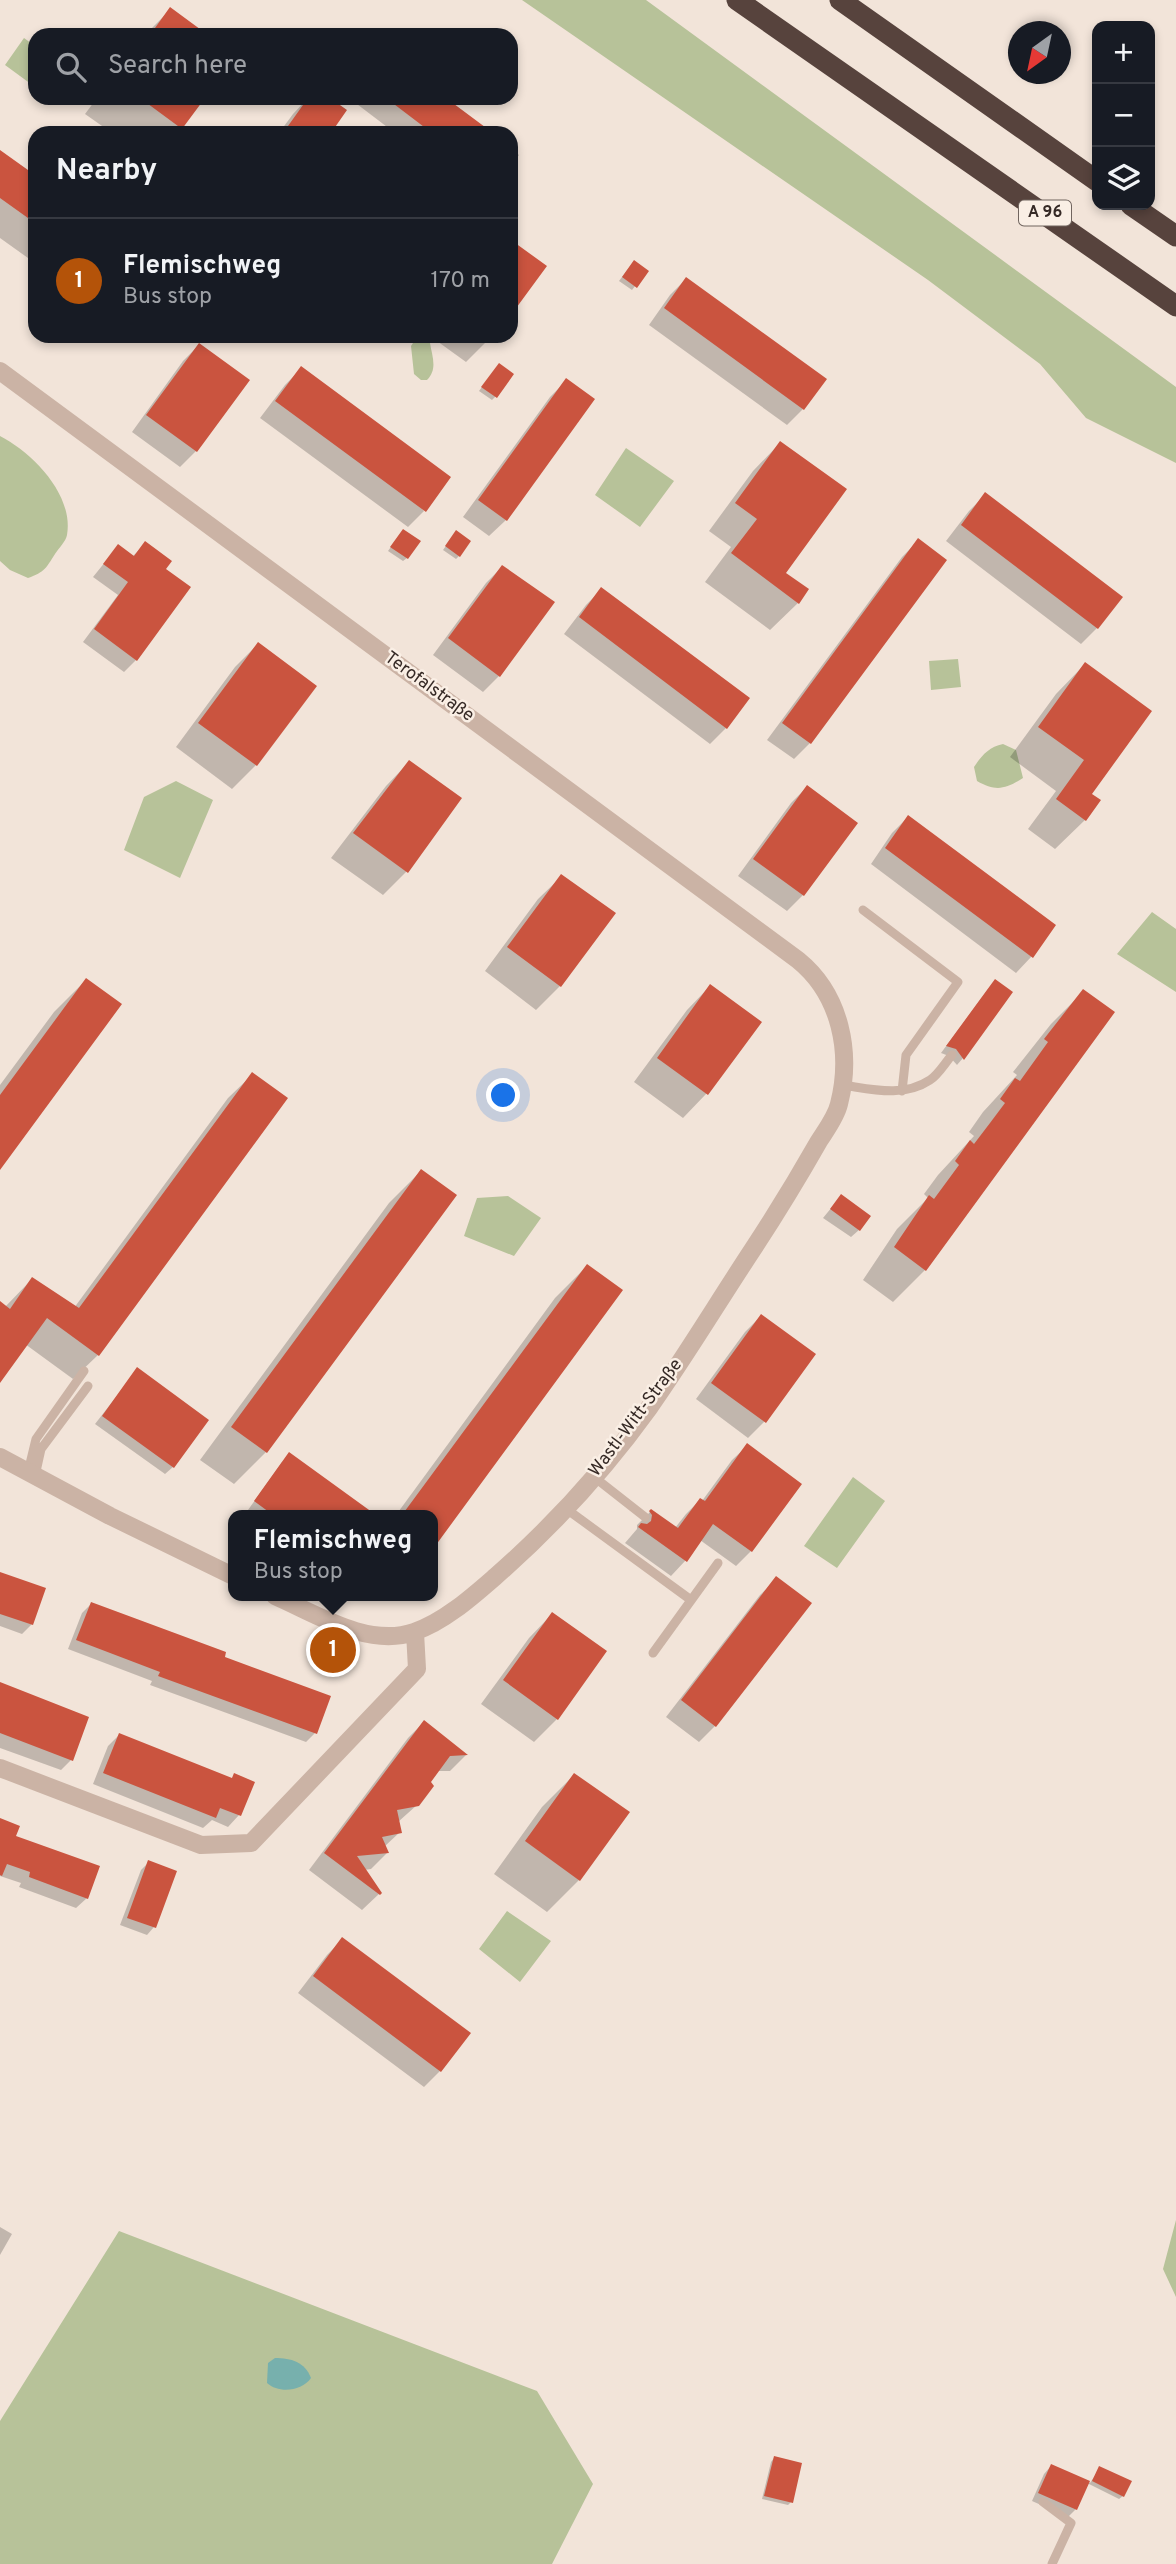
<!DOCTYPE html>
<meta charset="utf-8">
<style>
body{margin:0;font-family:Overpass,sans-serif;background:#20242c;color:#f1f3f6}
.controls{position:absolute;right:21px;top:21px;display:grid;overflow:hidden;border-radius:14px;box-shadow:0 4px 10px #0003}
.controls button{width:63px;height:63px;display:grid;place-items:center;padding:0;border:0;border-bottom:2px solid #363941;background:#171b24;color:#f1f3f6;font:35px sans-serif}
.compass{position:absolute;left:1008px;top:21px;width:63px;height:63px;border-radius:50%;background:#171b24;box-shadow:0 4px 10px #0003;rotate:213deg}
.you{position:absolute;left:504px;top:1096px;width:24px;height:24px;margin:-18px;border:5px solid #fff;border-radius:50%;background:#1a73e8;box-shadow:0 0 0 10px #1a73e833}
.badge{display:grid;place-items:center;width:46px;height:46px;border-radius:50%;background:#b45309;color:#fff;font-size:23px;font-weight:700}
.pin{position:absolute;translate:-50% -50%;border:4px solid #fff;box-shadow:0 2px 7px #0006}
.popup{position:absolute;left:228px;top:1510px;width:210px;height:91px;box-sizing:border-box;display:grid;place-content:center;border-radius:14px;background:#171b24;filter:drop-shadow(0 2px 5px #0005);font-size:23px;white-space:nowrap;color:#9ea1a6}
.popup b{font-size:26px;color:#f1f3f6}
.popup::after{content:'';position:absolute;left:50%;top:100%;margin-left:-14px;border:14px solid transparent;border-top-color:#171b24}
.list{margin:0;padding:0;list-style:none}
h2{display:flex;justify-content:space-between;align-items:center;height:91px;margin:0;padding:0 28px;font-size:30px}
h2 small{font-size:23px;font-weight:400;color:#9ea1a6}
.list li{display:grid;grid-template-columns:46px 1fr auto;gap:21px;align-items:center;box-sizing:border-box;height:126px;padding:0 28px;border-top:2px solid #363941}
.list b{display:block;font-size:26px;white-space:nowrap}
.list p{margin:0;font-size:23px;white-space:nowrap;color:#9ea1a6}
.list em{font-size:23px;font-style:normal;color:#9ea1a6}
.icon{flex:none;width:38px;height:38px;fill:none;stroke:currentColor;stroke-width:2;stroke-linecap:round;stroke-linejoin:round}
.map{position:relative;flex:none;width:1176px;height:2564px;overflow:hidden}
.search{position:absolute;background:#171b24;box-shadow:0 4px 10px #0003;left:28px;top:28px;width:490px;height:77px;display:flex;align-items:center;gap:18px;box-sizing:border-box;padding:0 24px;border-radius:21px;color:#9ea1a6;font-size:26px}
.panel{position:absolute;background:#171b24;box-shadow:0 4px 10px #0003;left:28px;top:126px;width:490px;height:217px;border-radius:21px}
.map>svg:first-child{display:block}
.green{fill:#b7c299}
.water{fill:#77b0ad}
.shadow{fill:#0003}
.building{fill:#ca543f}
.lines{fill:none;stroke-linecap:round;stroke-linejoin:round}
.service{stroke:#cbb3a5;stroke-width:9}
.minor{stroke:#cbb3a5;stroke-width:18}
.motorway{stroke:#57433d;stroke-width:21}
.labels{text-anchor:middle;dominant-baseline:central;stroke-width:5;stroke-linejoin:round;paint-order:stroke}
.shield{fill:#faefe5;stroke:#71655f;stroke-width:2}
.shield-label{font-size:16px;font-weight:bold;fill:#362a26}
.street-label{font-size:18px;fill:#362a26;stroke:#faefe5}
</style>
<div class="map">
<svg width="1176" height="2564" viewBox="0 0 1176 2564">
<rect width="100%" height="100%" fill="#f2e4d9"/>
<path class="green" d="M 522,0 L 646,0 L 1176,387 L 1176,463 L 1086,418 L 1040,364 L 928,280 Z
M 24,38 L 35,46 L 35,87 L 5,65 Z
M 417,337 L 422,337 L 430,343 C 432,356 438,369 427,380 L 421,380 L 414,374 L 411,346 Z
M 0,436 C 33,453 74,495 67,535 C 66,541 59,548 55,554 C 46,568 45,572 28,578 L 10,570 L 0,561 Z
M 626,448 L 674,481 L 640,527 L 595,495 Z
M 958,659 L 961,687 L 931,690 L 929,661 Z
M 1003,744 L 1016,750 L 1023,778 C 1006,789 996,792 977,781 L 974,767 C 982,755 989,747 1003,744 Z
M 176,781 L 213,800 L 180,878 L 124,850 L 144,797 Z
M 1152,912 L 1176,929 L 1176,992 L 1117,954 Z
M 508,1196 L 541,1218 L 514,1256 L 464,1236 L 477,1198 Z
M 853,1477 L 885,1501 L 837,1568 L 804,1546 Z
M 507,1911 L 551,1941 L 520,1982 L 479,1949 Z
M 1176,2220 L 1176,2297 L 1163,2269 Z
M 119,2231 L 537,2391 L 593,2484 L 552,2564 L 0,2564 L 0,2421 Z"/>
<path class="water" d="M 275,2358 C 291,2358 305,2362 311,2378 C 302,2391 279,2394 267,2383 L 268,2363 Z"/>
<path class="shadow" d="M 171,9 L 205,35 L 145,35 Z
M 97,98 L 202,98 L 175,133 L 112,133 L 85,114 Z
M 308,98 L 327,98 L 329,133 L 279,133 L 293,114 Z
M 349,98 L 443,98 L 490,133 L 395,133 Z
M 511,149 L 519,155 L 511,166 Z
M 0,153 L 35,177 L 35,263 L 0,238 Z
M 631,265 L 647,271 L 632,290 L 619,281 Z
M 686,279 L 803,409 L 787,425 L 649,325 L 670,295 Z
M 430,336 L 492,336 L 466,362 Z
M 199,345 L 196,451 L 180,467 L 132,432 L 183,361 Z
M 496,368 L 496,396 L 492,400 L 479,391 Z
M 301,369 L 424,511 L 408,527 L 260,418 L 285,385 Z
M 566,381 L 506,520 L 489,536 L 463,517 L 550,397 Z
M 780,443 L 784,573 L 798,603 L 770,630 L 705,582 L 731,547 L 709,531 L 753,471 Z
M 985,495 L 1121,597 L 1097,628 L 1081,644 L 946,541 L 969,511 Z
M 400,534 L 407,558 L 403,561 L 388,551 Z
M 453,536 L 459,556 L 456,559 L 443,550 Z
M 918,541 L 810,743 L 794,759 L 767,740 L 902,557 Z
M 145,544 L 136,660 L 124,672 L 83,642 L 118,595 L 93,577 L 118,546 L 132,557 Z
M 502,567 L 499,676 L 483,692 L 433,655 L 486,583 Z
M 602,589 L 726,728 L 710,744 L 564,634 L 586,605 Z
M 258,644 L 315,686 L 256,765 L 232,789 L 176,747 L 235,667 Z
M 1085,664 L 1090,795 L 1085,820 L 1055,849 L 1028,829 L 1056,791 L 1010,757 L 1056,694 Z
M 409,762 L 460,798 L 406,872 L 383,895 L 331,858 L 386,786 Z
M 807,787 L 803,895 L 787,911 L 738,876 L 791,803 Z
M 908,817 L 1032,956 L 1016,973 L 871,864 L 892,833 Z
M 562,876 L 613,913 L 560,986 L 536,1010 L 485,971 L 538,899 Z
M 86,980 L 0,1167 L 0,1085 L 54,1012 Z
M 710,986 L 759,1023 L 706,1094 L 683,1118 L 634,1082 L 687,1010 Z
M 989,988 L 963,1058 L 957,1065 L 949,1056 L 941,1053 Z
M 1083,992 L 925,1270 L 893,1302 L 863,1280 L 897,1229 L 928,1198 L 924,1194 L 938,1175 L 974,1136 L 969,1132 L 983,1112 L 1017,1075 L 1013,1072 L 1051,1024 Z
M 253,1074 L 286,1099 L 98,1355 L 73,1379 L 25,1344 L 0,1378 L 0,1303 L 5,1307 L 32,1279 L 74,1308 L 228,1098 Z
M 421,1171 L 266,1452 L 234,1484 L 200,1460 L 389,1203 Z
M 841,1196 L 859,1230 L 851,1237 L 823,1218 Z
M 587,1266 L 620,1291 L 433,1546 L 433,1515 L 396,1515 L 555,1298 Z
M 761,1316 L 813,1355 L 764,1422 L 748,1438 L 696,1399 L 745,1332 Z
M 137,1370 L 173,1467 L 165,1474 L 95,1424 Z
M 747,1446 L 800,1484 L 751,1551 L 736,1566 L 700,1540 L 685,1561 L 671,1576 L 625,1543 L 637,1529 L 637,1525 L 651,1511 L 675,1528 L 686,1514 L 700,1500 L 702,1501 L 732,1460 Z
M 282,1462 L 369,1512 L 366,1515 L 255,1515 L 248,1510 Z
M 0,1574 L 32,1624 L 22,1634 L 0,1626 Z
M 777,1579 L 715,1726 L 699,1742 L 666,1717 L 760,1595 Z
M 91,1604 L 222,1658 L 315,1733 L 306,1742 L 150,1685 L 152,1681 L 68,1649 L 82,1613 Z
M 552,1614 L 557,1719 L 534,1742 L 481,1704 L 529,1638 Z
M 0,1684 L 71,1760 L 61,1770 L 0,1748 Z
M 424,1722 L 466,1755 L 450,1771 L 437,1771 L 417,1805 L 398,1822 L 400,1832 L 384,1847 L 387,1853 L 371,1869 L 364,1870 L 380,1893 L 362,1910 L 309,1870 L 408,1738 Z
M 119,1735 L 231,1779 L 235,1775 L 239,1815 L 228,1827 L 212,1820 L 203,1828 L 93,1784 L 108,1746 Z
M 574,1775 L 579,1880 L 547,1912 L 494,1874 L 542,1807 Z
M 0,1820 L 14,1837 L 87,1898 L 76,1908 L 19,1887 L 21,1883 L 0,1876 Z
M 149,1862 L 175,1872 L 154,1927 L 147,1935 L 120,1925 L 141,1870 Z
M 343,1939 L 440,2071 L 424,2087 L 298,1993 L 327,1955 Z
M 0,2227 L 12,2234 L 0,2255 Z
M 774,2458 L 791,2502 L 788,2505 L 762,2499 L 771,2462 Z
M 1051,2466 L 1090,2483 L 1100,2468 L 1123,2496 L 1119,2499 L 1087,2483 L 1076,2509 L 1068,2517 L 1032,2501 L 1044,2474 Z"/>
<path class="building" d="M 170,7 L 208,35 L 150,35 Z
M 140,98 L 205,98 L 182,129 Z
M 308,98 L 330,98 L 347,110 L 331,133 L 283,133 Z
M 386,98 L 446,98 L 493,133 L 432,133 Z
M 0,150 L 35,175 L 35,223 L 0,198 Z
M 511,240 L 547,266 L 511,315 Z
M 634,260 L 649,271 L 637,288 L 622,277 Z
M 686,277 L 827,379 L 804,410 L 664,308 Z
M 199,343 L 250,380 L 197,452 L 146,415 Z
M 499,363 L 514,374 L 497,398 L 481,387 Z
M 301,366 L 451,477 L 426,512 L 275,401 Z
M 566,378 L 595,399 L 507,521 L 478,500 Z
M 780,441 L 847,489 L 786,573 L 809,589 L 799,604 L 731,553 L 757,519 L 735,503 Z
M 985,492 L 1123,597 L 1098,629 L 961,525 Z
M 403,529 L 421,541 L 408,559 L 390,547 Z
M 456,530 L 471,541 L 460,557 L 445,546 Z
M 918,538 L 947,560 L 811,744 L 782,723 Z
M 145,541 L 172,561 L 166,569 L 191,587 L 137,661 L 94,629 L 128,582 L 103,564 L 118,544 L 134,556 Z
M 502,565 L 555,602 L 500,677 L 448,638 Z
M 601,587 L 750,698 L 727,729 L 579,617 Z
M 258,642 L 317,686 L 257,766 L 198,723 Z
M 1085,662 L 1152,711 L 1092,794 L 1101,800 L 1086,821 L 1056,799 L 1084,760 L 1038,727 Z
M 409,760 L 462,798 L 408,873 L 353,833 Z
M 807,785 L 858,823 L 804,896 L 753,859 Z
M 908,815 L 1056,925 L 1033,958 L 885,848 Z
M 561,874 L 616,913 L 561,987 L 507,947 Z
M 86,978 L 122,1004 L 0,1170 L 0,1095 Z
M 995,979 L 1013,992 L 964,1060 L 956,1049 L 946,1046 Z
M 710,984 L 762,1022 L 708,1095 L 657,1058 Z
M 1083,989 L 1115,1012 L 926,1271 L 894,1247 L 929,1195 L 934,1199 L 959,1165 L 955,1161 L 970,1140 L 974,1144 L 990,1123 L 1005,1103 L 1000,1099 L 1015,1078 L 1020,1081 L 1048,1042 L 1044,1039 Z
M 252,1072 L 288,1098 L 99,1356 L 47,1318 L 0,1383 L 0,1301 L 10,1309 L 32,1277 L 79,1308 Z
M 421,1169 L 457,1195 L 267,1453 L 231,1427 Z
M 841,1194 L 871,1216 L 860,1231 L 830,1209 Z
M 587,1264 L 623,1290 L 433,1549 L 433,1515 L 402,1515 Z
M 761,1314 L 816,1354 L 766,1423 L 711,1383 Z
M 137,1367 L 209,1420 L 174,1468 L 102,1416 Z
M 747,1443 L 802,1484 L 752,1552 L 713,1524 L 687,1562 L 638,1527 L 641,1523 L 647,1524 L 651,1521 L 652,1515 L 649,1511 L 651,1509 L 678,1528 L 700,1498 L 705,1501 Z
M 289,1452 L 376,1515 L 273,1515 L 254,1501 Z
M 0,1572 L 46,1588 L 33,1625 L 0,1614 Z
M 776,1576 L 812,1603 L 716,1727 L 681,1700 Z
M 91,1602 L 226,1652 L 225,1657 L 331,1696 L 317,1734 L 158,1676 L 160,1672 L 76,1640 Z
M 552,1612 L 607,1651 L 558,1720 L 503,1680 Z
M 0,1682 L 89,1717 L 73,1761 L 0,1733 Z
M 424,1720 L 468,1755 L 450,1756 L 431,1782 L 434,1786 L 419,1806 L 397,1810 L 402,1833 L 382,1837 L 389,1853 L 357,1856 L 382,1893 L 380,1895 L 324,1853 Z
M 119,1733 L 232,1778 L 234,1773 L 255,1782 L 241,1816 L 220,1808 L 216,1818 L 103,1773 Z
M 574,1773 L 630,1812 L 580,1881 L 525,1841 Z
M 0,1818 L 20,1826 L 16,1836 L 100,1866 L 88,1899 L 29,1877 L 30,1872 L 7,1864 L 2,1876 L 0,1875 Z
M 148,1860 L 177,1871 L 156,1928 L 127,1918 Z
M 342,1937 L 471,2033 L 441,2072 L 313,1976 Z
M 774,2456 L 802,2463 L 793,2503 L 764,2496 Z
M 1051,2464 L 1090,2481 L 1077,2510 L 1038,2493 Z
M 1099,2466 L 1132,2481 L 1124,2497 L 1092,2481 Z"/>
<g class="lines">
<path class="service" d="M 863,910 L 958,982 L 906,1055 L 902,1091
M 842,1085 C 871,1089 903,1098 930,1080 C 938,1075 945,1063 952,1055
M 28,1472 L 36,1439 L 84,1371
M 35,1476 L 41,1449 L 88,1386
M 594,1477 L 645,1517
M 565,1508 L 691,1600
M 653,1653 L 718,1563
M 1043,2502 L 1071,2523 L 1052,2564"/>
<path class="minor" d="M 0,371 L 798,960 C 841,995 852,1053 839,1104 C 836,1117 826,1130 819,1141 C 798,1178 776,1214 753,1249 C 718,1302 685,1357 649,1408 C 605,1469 553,1526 496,1576 C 473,1596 444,1622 414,1632 C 368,1648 316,1614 275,1596
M 0,1457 L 110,1516 L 233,1576
M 0,1768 L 201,1845 L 251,1843 L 417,1669 L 415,1632"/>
<path class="motorway" d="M 737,0 L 1176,306
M 840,0 L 1097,181
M 1131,205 L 1176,236"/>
</g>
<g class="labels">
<rect class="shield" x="1019" y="200.5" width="52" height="25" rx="5"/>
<g class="shield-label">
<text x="1045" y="213">A 96</text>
</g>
<g class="street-label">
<text transform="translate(429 687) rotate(36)">Terofalstraße</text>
<text transform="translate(636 1418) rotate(-53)">Wastl-Witt-Straße</text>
</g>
</g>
</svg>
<div class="controls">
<button>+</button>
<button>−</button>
<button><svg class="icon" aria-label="layers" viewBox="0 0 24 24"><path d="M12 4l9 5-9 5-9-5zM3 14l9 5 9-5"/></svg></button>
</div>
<svg class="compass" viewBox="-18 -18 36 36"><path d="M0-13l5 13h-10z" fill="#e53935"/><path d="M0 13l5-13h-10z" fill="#9ea1a6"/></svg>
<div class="you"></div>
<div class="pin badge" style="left:333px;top:1650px">1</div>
<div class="popup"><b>Flemischweg</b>Bus stop</div>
<div class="search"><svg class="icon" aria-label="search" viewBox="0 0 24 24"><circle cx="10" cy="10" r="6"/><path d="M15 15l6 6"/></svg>Search here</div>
<section class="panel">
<h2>Nearby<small></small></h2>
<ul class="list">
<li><span class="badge">1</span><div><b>Flemischweg</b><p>Bus stop</p></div><em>170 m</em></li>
</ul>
</section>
</div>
